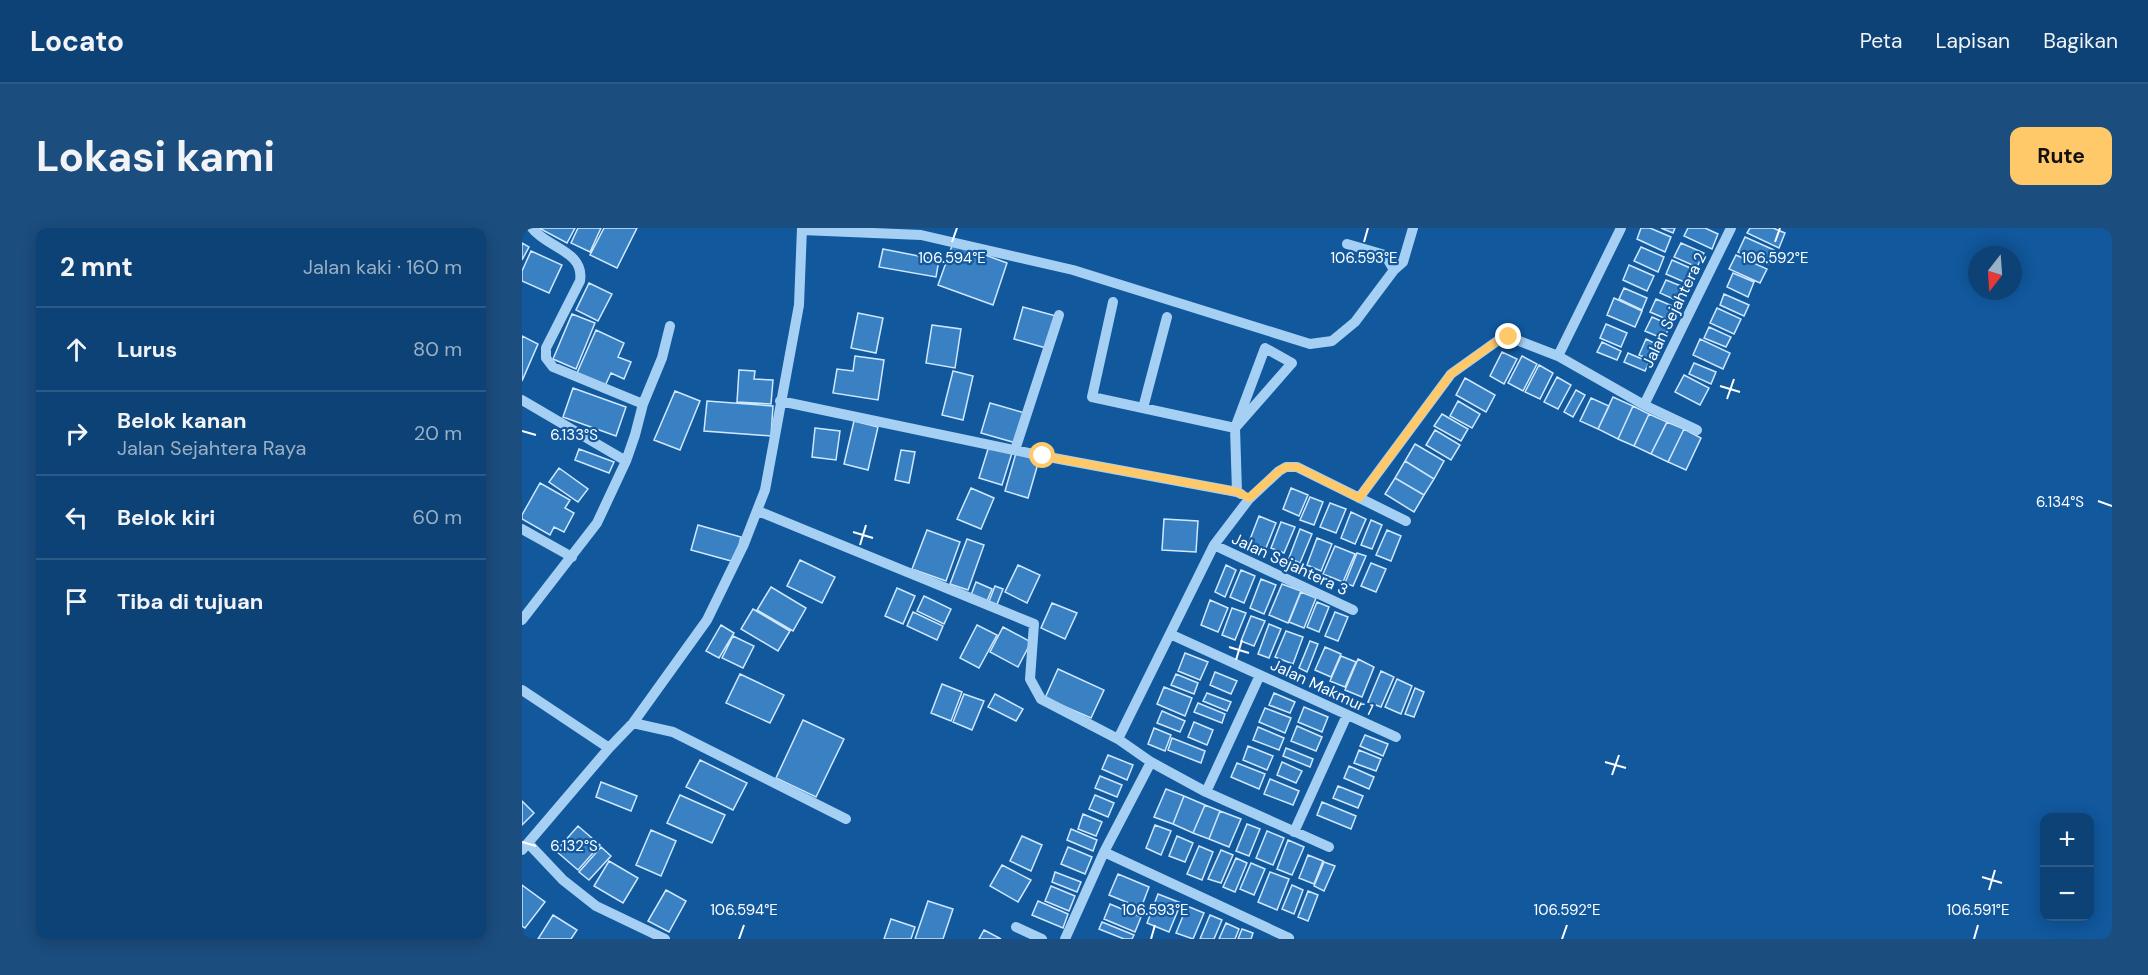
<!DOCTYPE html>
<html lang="id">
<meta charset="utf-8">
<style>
body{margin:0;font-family:"DM Sans",sans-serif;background:#1b4d7e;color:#f1f3f6}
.controls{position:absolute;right:18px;bottom:18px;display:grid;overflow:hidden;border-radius:12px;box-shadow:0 3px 15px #0003}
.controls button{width:54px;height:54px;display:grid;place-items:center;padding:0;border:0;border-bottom:2px solid #2d5b88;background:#0d4276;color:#f1f3f6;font:30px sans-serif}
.compass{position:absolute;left:1446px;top:18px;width:54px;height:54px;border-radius:50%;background:#0d4276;box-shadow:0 3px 15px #0003;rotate:197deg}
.stop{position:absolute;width:18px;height:18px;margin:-14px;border:4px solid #ffc96a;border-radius:50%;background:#fff}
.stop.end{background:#ffc96a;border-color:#fff;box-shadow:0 2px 6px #0008}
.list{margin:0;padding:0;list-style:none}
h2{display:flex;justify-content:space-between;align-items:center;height:78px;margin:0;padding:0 24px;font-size:26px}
h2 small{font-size:20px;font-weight:400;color:#9ab0c5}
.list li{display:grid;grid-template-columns:39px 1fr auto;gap:18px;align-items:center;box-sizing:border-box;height:84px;padding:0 24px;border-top:2px solid #2d5b88}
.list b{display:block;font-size:22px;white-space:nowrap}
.list p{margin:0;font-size:20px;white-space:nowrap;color:#9ab0c5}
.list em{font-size:20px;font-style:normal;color:#9ab0c5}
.icon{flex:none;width:33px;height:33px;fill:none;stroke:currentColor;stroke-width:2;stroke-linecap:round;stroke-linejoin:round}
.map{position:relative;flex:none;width:1590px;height:711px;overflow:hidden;border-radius:12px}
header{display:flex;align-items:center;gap:36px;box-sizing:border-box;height:84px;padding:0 30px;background:#0d4276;border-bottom:2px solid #2d5b88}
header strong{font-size:28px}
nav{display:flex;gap:33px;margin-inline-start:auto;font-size:21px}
.intro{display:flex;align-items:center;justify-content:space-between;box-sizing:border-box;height:144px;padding:0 36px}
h1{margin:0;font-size:42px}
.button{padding:15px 27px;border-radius:12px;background:#ffc96a;color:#111;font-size:21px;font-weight:700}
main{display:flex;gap:36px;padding:0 36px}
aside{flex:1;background:#0d4276;border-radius:12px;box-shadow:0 3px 15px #0003}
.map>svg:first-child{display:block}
.building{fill:#3a81c4;stroke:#cfe8fe;stroke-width:1.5}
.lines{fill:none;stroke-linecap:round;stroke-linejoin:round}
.minor{stroke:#a6cff4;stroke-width:10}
.route{stroke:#ffc96a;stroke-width:8}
.ticks{fill:none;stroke:#fff;stroke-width:2}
.labels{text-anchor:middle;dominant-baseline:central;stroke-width:4.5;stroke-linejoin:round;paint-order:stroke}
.street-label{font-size:16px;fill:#fff;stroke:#11589d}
.ticks-label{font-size:15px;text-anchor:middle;fill:#fff;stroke:#11589d;stroke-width:4.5;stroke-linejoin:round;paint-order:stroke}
</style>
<header>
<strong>Locato</strong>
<nav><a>Peta</a><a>Lapisan</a><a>Bagikan</a></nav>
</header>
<div class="intro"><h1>Lokasi kami</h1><a class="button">Rute</a></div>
<main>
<aside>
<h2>2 mnt<small>Jalan kaki · 160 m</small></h2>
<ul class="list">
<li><svg class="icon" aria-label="ahead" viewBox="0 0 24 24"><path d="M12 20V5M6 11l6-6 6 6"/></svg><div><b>Lurus</b></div><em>80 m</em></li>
<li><svg class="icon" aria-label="right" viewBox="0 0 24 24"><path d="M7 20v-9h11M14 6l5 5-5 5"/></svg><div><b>Belok kanan</b><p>Jalan Sejahtera Raya</p></div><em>20 m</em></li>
<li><svg class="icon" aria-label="left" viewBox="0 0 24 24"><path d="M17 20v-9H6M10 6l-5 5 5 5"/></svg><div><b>Belok kiri</b></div><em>60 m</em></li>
<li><svg class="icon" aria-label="arrive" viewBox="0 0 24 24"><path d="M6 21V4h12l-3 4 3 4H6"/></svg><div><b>Tiba di tujuan</b></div></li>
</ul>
</aside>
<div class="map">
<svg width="1590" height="711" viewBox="0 0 1590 711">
<rect width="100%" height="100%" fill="#11589d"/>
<path class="building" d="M 17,0 L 53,0 L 45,15 Z
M 56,0 L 79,0 L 68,24 L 49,15 Z
M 82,0 L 115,0 L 95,40 L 68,27 Z
M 1119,0 L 1128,0 L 1149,9 L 1143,24 L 1115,11 Z
M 1139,0 L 1153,0 L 1151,5 Z
M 1166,0 L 1183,0 L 1196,6 L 1190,21 L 1162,8 Z
M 1228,0 L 1251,0 L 1263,5 L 1257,20 L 1225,5 Z
M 1223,9 L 1252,22 L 1246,36 L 1216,24 Z
M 0,15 L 7,19 L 0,32 Z
M 431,15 L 485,35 L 471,77 L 416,57 Z
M 1159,15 L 1182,25 L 1175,39 L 1152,29 Z
M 1119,19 L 1142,29 L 1136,44 L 1112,33 Z
M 361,21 L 417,32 L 414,49 L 357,39 Z
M 9,23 L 40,37 L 27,65 L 0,53 L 0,43 Z
M 1214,27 L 1245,41 L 1238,55 L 1207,41 Z
M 1150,32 L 1175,43 L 1169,57 L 1144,46 Z
M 1107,37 L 1132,48 L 1125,63 L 1101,52 Z
M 1211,45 L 1232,54 L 1226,69 L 1205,59 Z
M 1144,52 L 1164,60 L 1158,74 L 1138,65 Z
M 67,55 L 90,66 L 76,93 L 54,82 Z
M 1102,60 L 1125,70 L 1120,82 L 1097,71 Z
M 1202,66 L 1227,77 L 1222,88 L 1198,77 Z
M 1092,70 L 1120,83 L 1113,99 L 1085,87 Z
M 1134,71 L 1155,80 L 1149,93 L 1128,84 Z
M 501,79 L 534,88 L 524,120 L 492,111 Z
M 1195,80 L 1219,91 L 1212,106 L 1188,95 Z
M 336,85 L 361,90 L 354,125 L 329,120 Z
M 50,86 L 73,95 L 54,141 L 31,131 Z
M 1130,89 L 1148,97 L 1142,111 L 1123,103 Z
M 1084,96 L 1105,105 L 1099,119 L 1078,110 Z
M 410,97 L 439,101 L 433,140 L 404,135 Z
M 1187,99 L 1209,109 L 1204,119 L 1182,110 Z
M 74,102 L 102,115 L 96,129 L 109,134 L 102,151 L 89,145 L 83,158 L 55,145 Z
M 0,108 L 16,116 L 0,153 Z
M 1124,111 L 1136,117 L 1130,132 L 1117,127 Z
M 1178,111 L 1208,125 L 1201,141 L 1171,127 Z
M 1080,114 L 1099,123 L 1095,132 L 1075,124 Z
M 980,124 L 995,131 L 982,156 L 968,148 Z
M 1106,125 L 1127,134 L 1123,143 L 1102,134 Z
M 333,128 L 362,132 L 356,172 L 311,165 L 315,141 L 331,143 Z
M 1000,128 L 1015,136 L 1001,163 L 986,155 Z
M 1172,135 L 1194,144 L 1189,156 L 1167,146 Z
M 1017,137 L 1031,145 L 1018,171 L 1003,164 Z
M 217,142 L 233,143 L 232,151 L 251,152 L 249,176 L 215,174 Z
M 431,143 L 451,148 L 441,192 L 420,187 Z
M 1162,147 L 1187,160 L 1178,177 L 1153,164 Z
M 1035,149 L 1049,157 L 1036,181 L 1022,174 Z
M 943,150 L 973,167 L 964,184 L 934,167 Z
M 51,160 L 104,179 L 94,208 L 41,189 Z
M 1054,162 L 1063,167 L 1051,189 L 1042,184 Z
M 153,163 L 178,173 L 158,222 L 132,212 Z
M 1091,169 L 1111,178 L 1096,211 L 1076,201 Z
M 1069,170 L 1087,178 L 1076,201 L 1058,193 Z
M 185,173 L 251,178 L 249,208 L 182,203 Z
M 936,173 L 958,186 L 950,200 L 928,188 Z
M 468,175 L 503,185 L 494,215 L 459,205 Z
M 1111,178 L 1127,186 L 1112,218 L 1096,211 Z
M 920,186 L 946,201 L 939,213 L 912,198 Z
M 1127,186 L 1145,194 L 1129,226 L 1112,218 Z
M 332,193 L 356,199 L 346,242 L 322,236 Z
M 1145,194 L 1162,201 L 1146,234 L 1129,226 Z
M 293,200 L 318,203 L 314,232 L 290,229 Z
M 1162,201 L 1179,210 L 1164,242 L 1146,234 Z
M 913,202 L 938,217 L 929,232 L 904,217 Z
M 893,216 L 922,233 L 912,251 L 883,233 Z
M 467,218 L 490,225 L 480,257 L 457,250 Z
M 57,221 L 92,234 L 87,245 L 53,232 Z
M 379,222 L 393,224 L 387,255 L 373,252 Z
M 494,225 L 517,232 L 506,270 L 483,263 Z
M 883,233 L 912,251 L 902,267 L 873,250 Z
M 37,240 L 66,261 L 56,274 L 27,254 Z
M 873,250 L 902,267 L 892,284 L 863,266 Z
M 18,255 L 48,272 L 43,280 L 52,285 L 42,304 L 32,299 L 28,307 L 0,291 L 0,287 Z
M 449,260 L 472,270 L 459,301 L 435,291 Z
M 769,260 L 786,267 L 777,288 L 761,281 Z
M 788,269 L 801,274 L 792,297 L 778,292 Z
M 808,275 L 824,281 L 814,305 L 798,299 Z
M 829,284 L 844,291 L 833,316 L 819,310 Z
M 737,288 L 754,295 L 744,320 L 727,314 Z
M 642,291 L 676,293 L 674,324 L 640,322 Z
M 849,292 L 860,297 L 850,321 L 839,317 Z
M 759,294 L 773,299 L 762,325 L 749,320 Z
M 176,297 L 219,309 L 213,334 L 169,322 Z
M 778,301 L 790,306 L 778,335 L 767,330 Z
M 405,302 L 438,314 L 424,353 L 390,341 Z
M 865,302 L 879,308 L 869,333 L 854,327 Z
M 795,310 L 810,316 L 799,343 L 785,337 Z
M 445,311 L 462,317 L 446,362 L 428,356 Z
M 813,318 L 833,326 L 821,354 L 801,346 Z
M 835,325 L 844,328 L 831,358 L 823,355 Z
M 278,332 L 313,349 L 300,375 L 265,358 Z
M 849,335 L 864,341 L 854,364 L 839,358 Z
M 496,337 L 518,347 L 505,375 L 483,364 Z
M 704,337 L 714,342 L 703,369 L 693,364 Z
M 719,342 L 733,348 L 722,375 L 708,369 Z
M 739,351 L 754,357 L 742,386 L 728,380 Z
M 454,354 L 470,361 L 465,373 L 449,367 Z
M 760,356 L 779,363 L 766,395 L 747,387 Z
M 473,358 L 481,361 L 474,379 L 466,376 Z
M 249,359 L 284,380 L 271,403 L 235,382 Z
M 375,360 L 393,368 L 381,396 L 363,388 Z
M 779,364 L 794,370 L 782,400 L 767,394 Z
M 402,368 L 429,381 L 422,396 L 395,383 Z
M 688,372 L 706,380 L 696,404 L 679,397 Z
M 795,374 L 807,379 L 797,404 L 785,399 Z
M 530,375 L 555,385 L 543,411 L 519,400 Z
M 710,380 L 724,385 L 713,412 L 700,407 Z
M 231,381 L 268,403 L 256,423 L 219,401 Z
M 391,384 L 421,398 L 415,412 L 385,398 Z
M 813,384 L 826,389 L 816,413 L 803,408 Z
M 729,388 L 743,393 L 732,418 L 719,413 Z
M 747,396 L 759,401 L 747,430 L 736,426 Z
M 199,397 L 212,405 L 197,430 L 184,423 Z
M 455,397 L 475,407 L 457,440 L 438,430 Z
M 481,399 L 509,414 L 496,439 L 468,424 Z
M 764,403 L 781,409 L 771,436 L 753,429 Z
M 211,408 L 232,418 L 221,440 L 200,430 Z
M 788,413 L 796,416 L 785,444 L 777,440 Z
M 803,419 L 819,426 L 809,449 L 793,442 Z
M 663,425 L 686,434 L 678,452 L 656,443 Z
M 819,428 L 834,434 L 823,459 L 808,453 Z
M 836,431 L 852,439 L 840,469 L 823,462 Z
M 536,441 L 582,462 L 569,490 L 523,470 Z
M 859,443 L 872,449 L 859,479 L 846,474 Z
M 693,444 L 715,453 L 709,466 L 688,457 Z
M 218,446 L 262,467 L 248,495 L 204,475 Z
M 654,446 L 676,455 L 672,466 L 649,457 Z
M 875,451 L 890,458 L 879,486 L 863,479 Z
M 420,456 L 440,464 L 429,493 L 409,485 Z
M 642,459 L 670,470 L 663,488 L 635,476 Z
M 893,460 L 902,464 L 892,489 L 883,486 Z
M 685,465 L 709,474 L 705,483 L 681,473 Z
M 752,465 L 773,474 L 768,485 L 747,477 Z
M 442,466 L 462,473 L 450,502 L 431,494 Z
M 473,466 L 501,481 L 494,493 L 466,479 Z
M 676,475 L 703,486 L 700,495 L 672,484 Z
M 782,479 L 806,489 L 800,504 L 776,494 Z
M 743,480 L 769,490 L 763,505 L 737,494 Z
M 640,483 L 663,493 L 658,504 L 635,495 Z
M 281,492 L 322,511 L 294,569 L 254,550 Z
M 672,494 L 691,502 L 685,517 L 666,509 Z
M 775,498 L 800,509 L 794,523 L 769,513 Z
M 736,499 L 762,510 L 757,522 L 731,512 Z
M 632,500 L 649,507 L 643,523 L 626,516 Z
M 843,507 L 866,516 L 861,528 L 838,518 Z
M 650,510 L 683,523 L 679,535 L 646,522 Z
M 726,518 L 751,528 L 745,542 L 721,532 Z
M 764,520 L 791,531 L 788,539 L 761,528 Z
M 837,522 L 859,531 L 854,543 L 832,535 Z
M 586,527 L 611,537 L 605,552 L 580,541 Z
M 178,532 L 225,555 L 211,582 L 164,559 Z
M 760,534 L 780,543 L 774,555 L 755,547 Z
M 715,535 L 743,546 L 737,561 L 709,549 Z
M 827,538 L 852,549 L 847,561 L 822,550 Z
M 578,548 L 600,557 L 595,569 L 573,560 Z
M 748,551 L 777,563 L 771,577 L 742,566 Z
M 79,554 L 115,568 L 109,583 L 74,569 Z
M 816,558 L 841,568 L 836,580 L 811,570 Z
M 644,561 L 662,568 L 651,596 L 632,589 Z
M 158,567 L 203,587 L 190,615 L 145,595 Z
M 573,567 L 592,575 L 586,589 L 567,581 Z
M 662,568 L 683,577 L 671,605 L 651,596 Z
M 0,573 L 12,585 L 0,597 Z
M 800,574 L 834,588 L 829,601 L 795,587 Z
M 683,577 L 698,583 L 687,611 L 671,605 Z
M 698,583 L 719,591 L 707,619 L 687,611 Z
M 561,586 L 580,594 L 574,608 L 556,601 Z
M 725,596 L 738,601 L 727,628 L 714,623 Z
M 633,597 L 649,603 L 639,627 L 624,620 Z
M 56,598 L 78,617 L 56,642 L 34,623 Z
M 549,601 L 575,612 L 571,623 L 545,612 Z
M 129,602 L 154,613 L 139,648 L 114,637 Z
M 745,603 L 762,610 L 751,637 L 734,630 Z
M 500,608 L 520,617 L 509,643 L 488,633 Z
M 655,608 L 671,615 L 663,634 L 647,628 Z
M 766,612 L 782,619 L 770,647 L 755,641 Z
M 677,618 L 691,624 L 680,652 L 665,646 Z
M 79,619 L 89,628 L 67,652 L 57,644 Z
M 546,619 L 570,629 L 563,646 L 539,636 Z
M 699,622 L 711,627 L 699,655 L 686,651 Z
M 786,627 L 801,633 L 792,656 L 777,650 Z
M 714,630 L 725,635 L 713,664 L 701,659 Z
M 87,633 L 116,650 L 101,675 L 72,658 Z
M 802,634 L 813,638 L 802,663 L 792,658 Z
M 729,635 L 743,641 L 732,667 L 718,661 Z
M 480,637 L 509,652 L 496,674 L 468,658 Z
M 533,644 L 559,654 L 555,664 L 530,654 Z
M 748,644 L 767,651 L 755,682 L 736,674 Z
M 596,646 L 627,659 L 619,680 L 587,667 Z
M 0,657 L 23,674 L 3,700 L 0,698 Z
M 770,657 L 781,662 L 772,686 L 760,681 Z
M 529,658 L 553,668 L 547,683 L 523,673 Z
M 144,662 L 164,673 L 147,704 L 126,693 Z
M 786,663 L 796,667 L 786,693 L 776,689 Z
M 636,666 L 659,675 L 647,704 L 625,695 Z
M 406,673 L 431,681 L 421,711 L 393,711 Z
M 516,673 L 546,686 L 541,700 L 510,687 Z
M 588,676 L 619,689 L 613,704 L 582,691 Z
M 665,678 L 682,685 L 671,711 L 654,705 Z
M 31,687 L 55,702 L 49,711 L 16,711 Z
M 688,687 L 700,692 L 692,711 L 678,711 Z
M 369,691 L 393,699 L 389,711 L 362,711 Z
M 580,694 L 612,707 L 610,711 L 602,711 L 577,701 Z
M 704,695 L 717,701 L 713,711 L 697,711 Z
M 720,701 L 731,705 L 729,711 L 716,711 Z
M 462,702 L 479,711 L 457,711 Z"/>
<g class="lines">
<path class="minor" d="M 10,0 C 25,20 63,23 58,53 L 24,120 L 24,130 L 31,139 L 121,176
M 280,2 L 399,7 L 551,42 L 788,116 L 810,113 L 833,94 L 872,42 L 863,27 L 825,16
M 872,42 L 881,34 L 891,0
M 591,74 L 570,169 L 713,200 L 715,264 L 719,266
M 743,120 L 770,135 L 713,200 Z
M 1036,128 L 1099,0
M 0,172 L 104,233
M 258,173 L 521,228 L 715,264
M 1122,177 L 1209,0
M 621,180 L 645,89
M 493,222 L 537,87
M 837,270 L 929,146 L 978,111 L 987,109 L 1036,128 L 1122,177 L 1175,202
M 236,283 L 512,396 L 508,451 L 519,471 L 596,511 L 629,534 L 684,564 L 807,619
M 0,301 L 50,329
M 692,317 L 831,382
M 0,392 L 75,295 L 104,233 L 113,207 L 121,176 L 140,130 L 148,98
M 648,406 L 874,509
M 0,462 L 87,520
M 111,495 L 151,504 L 324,591
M 596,511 L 692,317 L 727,271 L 757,243 L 764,239 L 775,239 L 884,293
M 684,564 L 738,447
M 772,604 L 825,487
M 6,615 L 41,652 L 74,678 L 143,711
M 0,622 L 87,520 L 111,495 L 185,392 L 222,316 L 243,262 L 277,77 L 280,0
M 582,624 L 767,710
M 494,699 L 520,711
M 543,711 L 582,624 L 629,534"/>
</g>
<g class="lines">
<path class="route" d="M 521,228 L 716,264 L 727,270 L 757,243 L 764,239 L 775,239 L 837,270 L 929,146 L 978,111 L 987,109"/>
</g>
<path class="ticks" d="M 430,14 L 435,0M 842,14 L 846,0M 1253,14 L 1258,0M 1198,158 L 1218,164M 1205,171 L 1212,151M 0,203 L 14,207M 1576,273 L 1590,278M 331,304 L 351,310M 338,317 L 344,297M 707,419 L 727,425M 714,432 L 720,412M 1083,534 L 1104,540M 1090,547 L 1097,527M 0,614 L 14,618M 1460,649 L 1480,655M 1467,662 L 1473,642M 217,711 L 222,697M 629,711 L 633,697M 1040,711 L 1045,697M 1452,711 L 1456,697"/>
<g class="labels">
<g class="street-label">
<text transform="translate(1152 82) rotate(-64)">Jalan Sejahtera 2</text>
<text transform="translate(768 336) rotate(25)">Jalan Sejahtera 3</text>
<text transform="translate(800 459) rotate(25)">Jalan Makmur 1</text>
</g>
</g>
<g class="ticks-label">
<text x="430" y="35">106.594°E</text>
<text x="842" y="35">106.593°E</text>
<text x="1253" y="35">106.592°E</text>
<text x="52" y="212">6.133°S</text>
<text x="1538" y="279">6.134°S</text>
<text x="52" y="623">6.132°S</text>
<text x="222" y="687">106.594°E</text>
<text x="633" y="687">106.593°E</text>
<text x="1045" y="687">106.592°E</text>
<text x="1456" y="687">106.591°E</text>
</g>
</svg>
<div class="controls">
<button>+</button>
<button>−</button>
</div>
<svg class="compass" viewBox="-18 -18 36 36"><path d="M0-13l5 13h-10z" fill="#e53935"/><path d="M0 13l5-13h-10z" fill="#9ab0c5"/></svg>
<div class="stop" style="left:521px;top:228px"></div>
<div class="stop end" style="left:987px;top:109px"></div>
</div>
</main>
